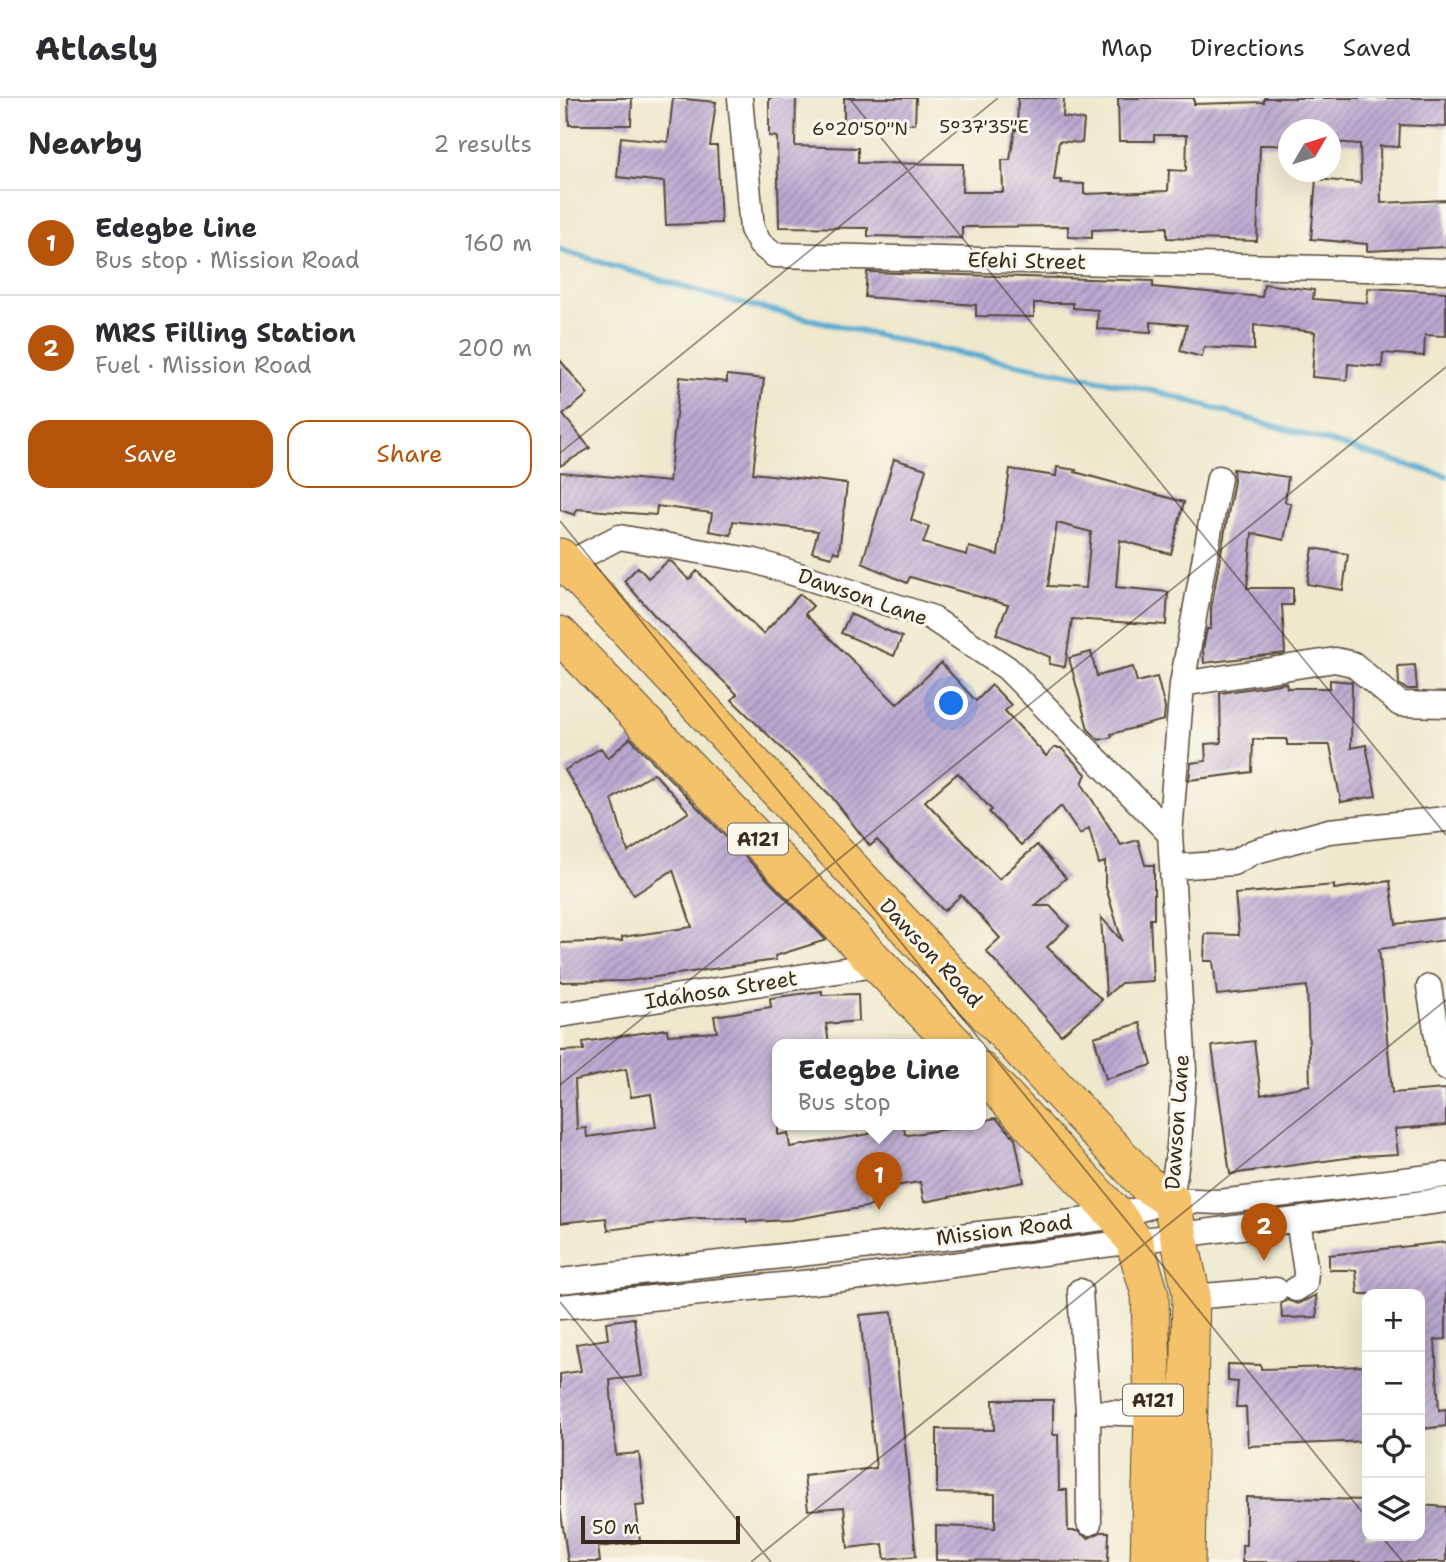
<!DOCTYPE html>
<meta charset="utf-8">
<style>
body{margin:0;font-family:"Shantell Sans",sans-serif;background:#f2f2f3;color:#2b2b33}
.controls{position:absolute;right:21px;bottom:21px;display:grid;overflow:hidden;border-radius:14px;box-shadow:0 7px 28px #0002}
.controls button{width:63px;height:63px;display:grid;place-items:center;padding:0;border:0;border-bottom:2px solid #e1e1e2;background:#fff;color:#2b2b33;font:35px sans-serif}
.compass{position:absolute;left:718px;top:21px;width:63px;height:63px;border-radius:50%;background:#fff;box-shadow:0 7px 28px #0002;rotate:51deg}
.scale{position:absolute;left:21px;bottom:18px;width:159px;box-sizing:border-box;padding-left:7px;border:4px solid #3b2a1e;border-top:0;font-size:19px;line-height:24px;white-space:nowrap;color:#3b2a1e;-webkit-text-stroke:5px #fbf7ec;paint-order:stroke}
.you{position:absolute;left:392px;top:606px;width:24px;height:24px;margin:-18px;border:5px solid #fff;border-radius:50%;background:#1a73e8;box-shadow:0 0 0 10px #1a73e833}
.badge{display:grid;place-items:center;width:46px;height:46px;border-radius:50%;background:#b45309;color:#fff;font-size:23px;font-weight:700}
.pin{position:absolute;translate:-50% -58px;filter:drop-shadow(0 2px 4px #0008)}
.pin::after{content:'';position:absolute;top:37px;width:24px;height:21px;background:inherit;clip-path:polygon(0 0,100% 0,50% 100%)}
.popup{position:absolute;left:212px;top:941px;width:214px;height:91px;box-sizing:border-box;display:grid;place-content:center;border-radius:14px;background:#fff;filter:drop-shadow(0 2px 5px #0005);font-size:23px;white-space:nowrap;color:#7c7c81}
.popup b{font-size:26px;color:#2b2b33}
.popup::after{content:'';position:absolute;left:50%;top:100%;margin-left:-14px;border:14px solid transparent;border-top-color:#fff}
.list{margin:0;padding:0;list-style:none}
h2{display:flex;justify-content:space-between;align-items:center;height:91px;margin:0;padding:0 28px;font-size:30px}
h2 small{font-size:23px;font-weight:400;color:#7c7c81}
.list li{display:grid;grid-template-columns:46px 1fr auto;gap:21px;align-items:center;box-sizing:border-box;height:105px;padding:0 28px;border-top:2px solid #e1e1e2}
.list b{display:block;font-size:26px;white-space:nowrap}
.list p{margin:0;font-size:23px;white-space:nowrap;color:#7c7c81}
.list em{font-size:23px;font-style:normal;color:#7c7c81}
.actions{display:flex;gap:14px;padding:21px 28px}
.actions a{flex:1;padding:16px 0;border:2px solid #b45309;border-radius:21px;text-align:center;font-size:24px;color:#b45309}
.actions .main{background:#b45309;color:#fff}
.icon{flex:none;width:38px;height:38px;fill:none;stroke:currentColor;stroke-width:2;stroke-linecap:round;stroke-linejoin:round}
.map{position:relative;flex:none;width:886px;height:1464px;overflow:hidden}
header{display:flex;align-items:center;gap:42px;box-sizing:border-box;height:98px;padding:0 35px;background:#fff;border-bottom:2px solid #e1e1e2}
header strong{font-size:33px}
nav{display:flex;gap:38px;margin-inline-start:auto;font-size:24px}
main{display:flex}
aside{flex:1;background:#fff}
.map>svg:first-child{display:block}
.lines{fill:none;stroke-linecap:round;stroke-linejoin:round}
.stream{stroke:#53a8cf;stroke-width:6}
.building{fill:url(#building-hatch);fill-rule:evenodd}
.minor-casing{stroke:#564638;stroke-width:27}
.highway-casing{stroke:#564638;stroke-width:39}
.minor{stroke:#fff;stroke-width:24}
.highway{stroke:#f3c26a;stroke-width:37}
.ticks{fill:none;stroke:#3b2a1e;stroke-width:2;stroke-opacity:0.45}
.labels{text-anchor:middle;dominant-baseline:central;stroke-width:6;stroke-linejoin:round;paint-order:stroke}
.shield{fill:#fbf7ec;stroke:#75685c;stroke-width:2}
.shield-label{font-size:19px;font-weight:bold;fill:#3b2a1e}
.street-label{font-size:21px;fill:#3b2a1e;stroke:#fbf7ec}
.ticks-label{font-size:18px;text-anchor:middle;fill:#3b2a1e;stroke:#fbf7ec;stroke-width:6;stroke-linejoin:round;paint-order:stroke}
</style>
<header>
<strong>Atlasly</strong>
<nav><a>Map</a><a>Directions</a><a>Saved</a></nav>
</header>
<main>
<aside>
<h2>Nearby<small>2 results</small></h2>
<ul class="list">
<li><span class="badge">1</span><div><b>Edegbe Line</b><p>Bus stop · Mission Road</p></div><em>160 m</em></li>
<li><span class="badge">2</span><div><b>MRS Filling Station</b><p>Fuel · Mission Road</p></div><em>200 m</em></li>
</ul>
<div class="actions"><a class="main">Save</a><a>Share</a></div>
</aside>
<div class="map">
<svg width="886" height="1464" viewBox="0 0 886 1464">
<defs>
<pattern id="building-hatch" width="6" height="6" patternUnits="userSpaceOnUse" patternTransform="scale(1.75)"><rect width="6" height="6" fill="#b9a8d1"/><path d="M-1 1l2-2M0 6l6-6M5 7l2-2" fill="none" stroke="#9889a9"/></pattern>
</defs>
<rect width="100%" height="100%" fill="#fbf7ec"/>
<filter id="ink" filterUnits="userSpaceOnUse"><feTurbulence type="fractalNoise" baseFrequency=".0143" numOctaves="2"/><feDisplacementMap in="SourceGraphic" scale="14" xChannelSelector="R" yChannelSelector="G"/><feConvolveMatrix kernelMatrix="1 2 1 2 8 2 1 2 1" color-interpolation-filters="sRGB"/></filter>
<filter id="wash" filterUnits="userSpaceOnUse"><feTurbulence type="fractalNoise" baseFrequency=".00686" numOctaves="4" result="noise"/><feDisplacementMap in="SourceGraphic" scale="28" xChannelSelector="R" yChannelSelector="G"/><feGaussianBlur stdDeviation="1.57" result="paint"/><feColorMatrix in="noise" values="0 0 0 0 0 0 0 0 0 0 0 0 0 0 0 0 0 1.4 0 .05"/><feComposite in="paint" operator="in"/></filter>
<g filter="url(#wash)">
<rect width="100%" height="100%" fill="#eee8cc"/>
<g class="lines">
<path class="stream" d="M 0,152 L 168,202 L 364,248 L 591,292 L 886,378"/>
</g>
<g id="blocks">
<path class="building" d="M 8,0 L 72,0 L 71,27 L 9,27 Z
M 113,0 L 156,4 L 150,48 L 157,48 L 161,125 L 106,127 L 104,84 L 57,79 L 61,39 L 108,44 Z
M 209,0 L 236,0 L 235,48 L 298,50 L 298,65 L 403,66 L 402,94 L 443,94 L 442,62 L 450,62 L 455,31 L 457,32 L 458,0 L 504,0 L 503,19 L 524,22 L 522,45 L 499,43 L 494,82 L 501,82 L 501,85 L 524,86 L 524,96 L 608,93 L 609,72 L 626,73 L 627,37 L 594,37 L 594,43 L 559,43 L 558,0 L 634,0 L 634,6 L 704,4 L 704,0 L 886,0 L 886,29 L 840,27 L 839,49 L 820,48 L 821,105 L 886,102 L 886,149 L 807,153 L 807,146 L 751,141 L 756,81 L 801,85 L 800,46 L 771,44 L 771,32 L 729,32 L 729,47 L 700,47 L 697,143 L 607,140 L 607,129 L 532,132 L 532,140 L 508,139 L 508,128 L 402,129 L 402,140 L 308,138 L 308,130 L 219,129 L 217,39 L 209,38 Z
M 284,0 L 356,0 L 355,26 L 284,24 Z
M 307,174 L 593,183 L 593,189 L 702,199 L 704,186 L 754,192 L 753,201 L 807,205 L 808,190 L 886,194 L 886,238 L 865,237 L 864,258 L 823,255 L 822,269 L 788,266 L 787,282 L 752,279 L 755,234 L 694,227 L 694,252 L 644,249 L 642,259 L 620,253 L 627,227 L 591,224 L 591,234 L 537,231 L 538,212 L 513,210 L 513,205 L 474,205 L 474,219 L 416,218 L 416,207 L 305,199 Z
M 0,262 L 28,296 L 3,317 L 30,350 L 0,368 Z
M 167,277 L 204,281 L 193,375 L 287,386 L 279,455 L 274,453 L 272,459 L 252,454 L 258,433 L 173,423 L 171,437 L 149,433 L 152,415 L 97,408 L 96,417 L 17,411 L 15,417 L 0,412 L 0,374 L 109,384 L 120,279 L 167,284 Z
M 334,361 L 366,371 L 351,422 L 369,429 L 363,445 L 407,457 L 409,449 L 438,457 L 450,371 L 496,378 L 497,369 L 516,372 L 515,374 L 624,404 L 611,456 L 560,442 L 556,489 L 608,494 L 606,527 L 512,521 L 505,569 L 489,566 L 490,559 L 436,536 L 448,507 L 350,479 L 347,485 L 302,465 ZM 497,425 L 531,434 L 526,490 L 488,488 Z
M 673,371 L 728,379 L 725,404 L 731,406 L 724,442 L 692,435 L 687,490 L 733,490 L 733,507 L 722,507 L 725,555 L 644,565 L 643,551 L 647,531 L 651,531 L 651,510 L 674,383 Z
M 753,450 L 788,456 L 783,492 L 747,486 Z
M 108,463 L 112,464 L 129,482 L 137,473 L 203,536 L 240,496 L 253,508 L 245,516 L 337,606 L 381,565 L 416,603 L 432,587 L 451,607 L 445,613 L 486,658 L 494,650 L 501,650 L 526,676 L 522,686 L 561,747 L 578,742 L 585,767 L 594,767 L 594,821 L 590,821 L 593,883 L 561,885 L 546,898 L 541,819 L 562,843 L 545,786 L 545,764 L 539,766 L 529,730 L 520,736 L 501,708 L 461,747 L 429,714 L 432,712 L 398,675 L 365,703 L 439,781 L 477,747 L 506,780 L 475,808 L 490,808 L 509,828 L 487,849 L 542,902 L 501,937 L 426,853 L 440,840 L 401,797 L 384,813 L 317,742 L 310,748 L 271,698 L 172,602 L 177,596 L 95,518 L 64,483 L 78,469 L 88,480 Z
M 290,516 L 342,539 L 334,558 L 281,535 Z
M 531,554 L 537,578 L 573,569 L 577,584 L 597,579 L 605,610 L 604,622 L 551,636 L 552,639 L 539,642 L 528,631 L 509,560 Z
M 855,567 L 857,591 L 846,591 L 839,586 L 838,568 Z
M 770,582 L 792,584 L 791,650 L 806,647 L 816,698 L 781,704 L 770,647 L 727,647 L 727,641 L 693,641 L 692,674 L 629,682 L 631,665 L 646,663 L 645,646 L 661,645 L 660,595 L 726,585 L 727,590 L 770,590 Z
M 70,640 L 266,842 L 215,858 L 216,862 L 68,883 L 0,884 L 0,845 L 62,843 L 62,839 L 132,829 L 113,772 L 74,797 L 45,753 L 34,720 L 5,672 L 41,650 L 48,660 ZM 94,675 L 129,714 L 68,754 L 52,701 Z
M 830,783 L 836,826 L 886,820 L 886,842 L 819,851 L 832,995 L 886,991 L 886,1027 L 835,1031 L 838,1056 L 801,1058 L 670,1076 L 652,948 L 694,943 L 701,997 L 750,987 L 747,888 L 657,897 L 653,863 L 644,863 L 645,836 L 679,837 L 675,796 L 774,787 L 774,791 Z
M 262,893 L 262,897 L 298,896 L 299,923 L 266,926 L 269,946 L 218,946 L 218,1037 L 228,1035 L 230,1049 L 310,1036 L 308,1026 L 343,1026 L 345,1036 L 348,1037 L 421,1026 L 421,1023 L 436,1020 L 455,1040 L 464,1084 L 364,1104 L 360,1084 L 309,1092 L 312,1108 L 230,1122 L 187,1124 L 186,1121 L 136,1120 L 48,1132 L 46,1120 L 0,1125 L 0,953 L 24,952 L 23,944 L 107,931 L 108,937 L 157,934 L 154,918 L 211,909 L 210,900 ZM 66,971 L 71,999 L 91,996 L 96,1029 L 27,1039 L 26,1030 L 17,1031 L 15,982 Z
M 580,925 L 592,967 L 546,981 L 534,939 Z
M 886,1144 L 886,1241 L 875,1242 L 879,1312 L 886,1311 L 886,1328 L 862,1331 L 860,1196 L 798,1196 L 796,1172 L 769,1172 L 769,1157 Z
M 756,1197 L 757,1219 L 722,1220 L 721,1205 L 727,1202 L 738,1206 Z
M 332,1214 L 356,1458 L 325,1461 L 323,1446 L 288,1450 L 284,1409 L 248,1412 L 244,1378 L 316,1370 L 300,1217 Z
M 74,1220 L 82,1278 L 50,1282 L 56,1357 L 79,1355 L 85,1407 L 76,1408 L 80,1444 L 38,1449 L 40,1464 L 8,1464 L 0,1408 L 0,1276 L 21,1273 L 16,1246 L 48,1241 L 46,1224 Z
M 668,1266 L 701,1267 L 701,1271 L 807,1268 L 807,1343 L 688,1348 L 686,1309 L 676,1309 L 678,1284 L 668,1283 Z
M 433,1302 L 493,1302 L 493,1337 L 498,1337 L 499,1392 L 507,1392 L 508,1433 L 517,1433 L 528,1440 L 541,1434 L 549,1434 L 548,1464 L 376,1462 L 376,1428 L 435,1430 L 435,1396 L 377,1395 L 377,1331 L 434,1332 Z
M 686,1399 L 807,1402 L 806,1438 L 860,1438 L 860,1407 L 886,1409 L 886,1464 L 682,1464 L 682,1447 L 686,1447 Z"/>
</g>
</g>
<g filter="url(#ink)">
<use href="#blocks" fill-opacity="0" stroke="#564638" stroke-width="2"/>
<g class="lines">
<g class="minor-casing">
<path id="minor" d="M 180,0 L 192,131 L 200,146 L 214,157 L 886,173
M 7,466 L 59,439 L 195,463 L 370,519 L 447,570 L 610,736 L 624,972 L 619,1049 L 611,1102
M 622,586 L 775,562 L 793,566 L 840,606 L 886,607
M 610,736 L 622,586 L 659,380
M 612,769 L 673,765 L 693,754 L 769,733 L 886,721
M 869,889 L 881,963 L 886,970
M 0,917 L 321,866
M 0,1183 L 445,1133 L 557,1118 L 611,1102 L 659,1104 L 886,1077
M 736,1191 L 745,1185 L 746,1174 L 738,1122
M 520,1193 L 528,1314 L 529,1425
M 631,1199 L 716,1192
M 0,1209 L 302,1179 L 886,1102
M 528,1314 L 593,1316"/>
</g>
<g class="highway-casing">
<path id="highway" d="M 0,459 L 586,1086 L 611,1102 L 631,1194 L 626,1464
M 0,537 L 395,946
M 420,972 L 557,1118 L 574,1143 L 590,1196 L 593,1316 L 589,1464"/>
</g>
<use href="#minor" class="minor"/>
<use href="#highway" class="highway"/>
</g>
</g>
<path class="ticks" d="M 289,0 L 886,737M 0,355 L 438,0M 0,423 L 807,1420M 0,987 L 886,269M 0,1204 L 211,1464M 821,1438 L 843,1464M 191,1464 L 886,902"/>
<g class="labels">
<g class="shield">
<rect x="168" y="725.5" width="60" height="31" rx="5"/>
<rect x="563" y="1286.5" width="60" height="31" rx="5"/>
</g>
<g class="shield-label">
<text x="198" y="741">A121</text>
<text x="593" y="1302">A121</text>
</g>
<g class="street-label">
<text transform="translate(467 163) rotate(1)">Efehi Street</text>
<text transform="translate(303 499) rotate(19)">Dawson Lane</text>
<text transform="translate(371 855) rotate(47)">Dawson Road</text>
<text transform="translate(161 892) rotate(-9)">Idahosa Street</text>
<text transform="translate(617 1024) rotate(-86)">Dawson Lane</text>
<text transform="translate(444 1132) rotate(-7)">Mission Road</text>
</g>
</g>
<g class="ticks-label">
<text x="424" y="35">5°37'35"E</text>
<text x="300" y="37">6°20'50"N</text>
</g>
</svg>
<div class="controls">
<button>+</button>
<button>−</button>
<button><svg class="icon" aria-label="locate" viewBox="0 0 24 24"><circle cx="12" cy="12" r="6"/><path d="M12 2v4M12 18v4M2 12h4M18 12h4"/></svg></button>
<button><svg class="icon" aria-label="layers" viewBox="0 0 24 24"><path d="M12 4l9 5-9 5-9-5zM3 14l9 5 9-5"/></svg></button>
</div>
<svg class="compass" viewBox="-18 -18 36 36"><path d="M0-13l5 13h-10z" fill="#e53935"/><path d="M0 13l5-13h-10z" fill="#7c7c81"/></svg>
<div class="scale">50 m</div>
<div class="you"></div>
<div class="pin badge" style="left:319px;top:1112px">1</div>
<div class="popup"><b>Edegbe Line</b>Bus stop</div>
<div class="pin badge" style="left:704px;top:1163px">2</div>
</div>
</main>
